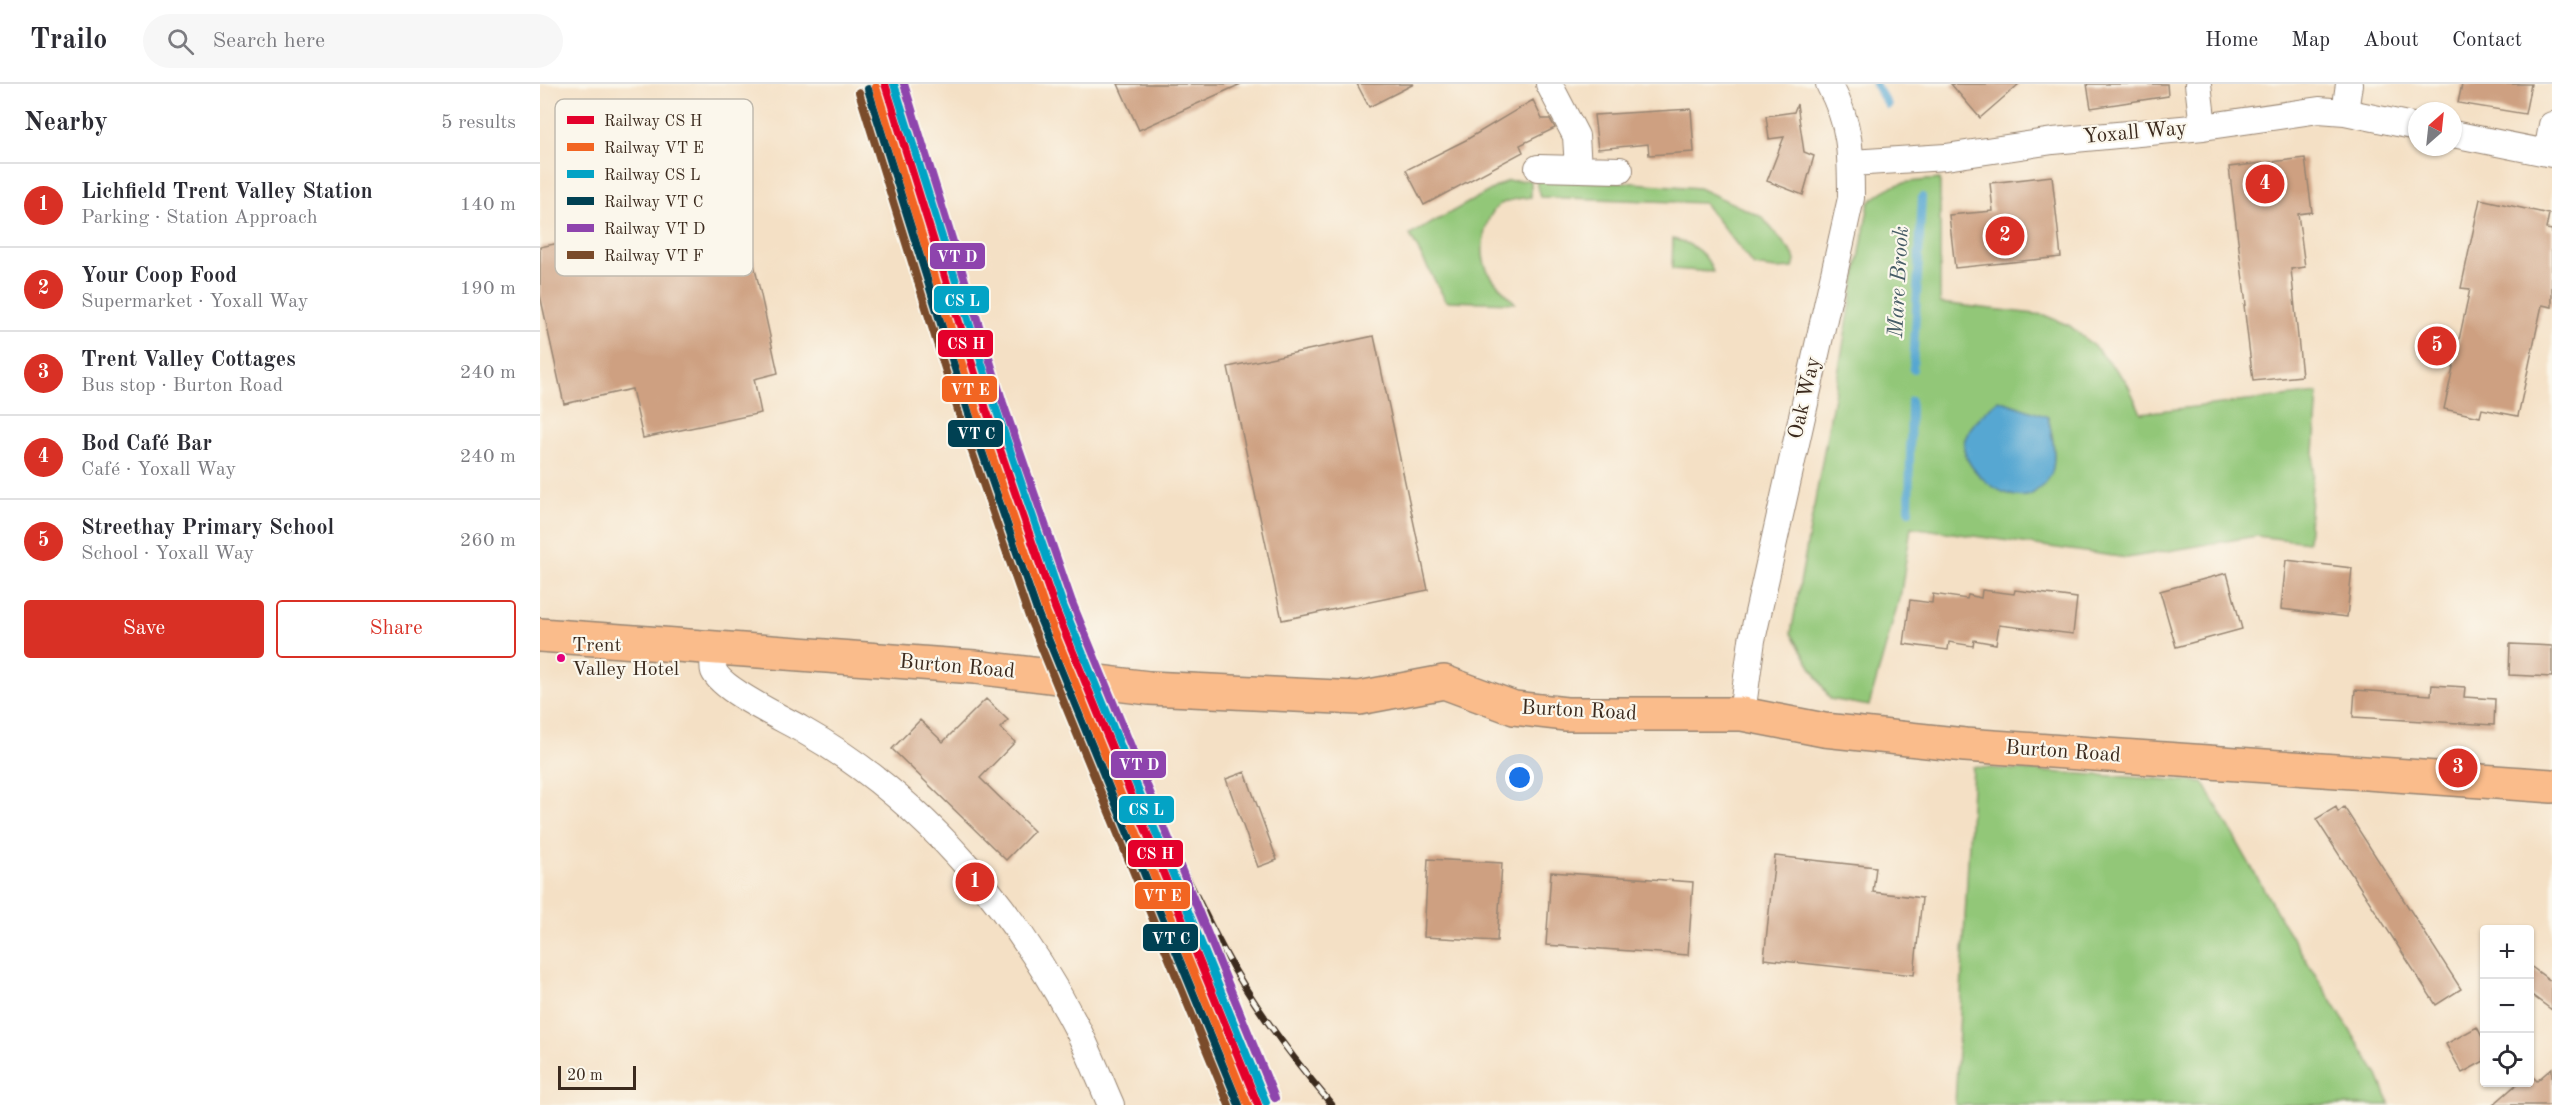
<!DOCTYPE html>
<meta charset="utf-8">
<style>
body{margin:0;font-family:"Old Standard TT",serif;background:#f7f7f7;color:#2b2b33}
.controls{position:absolute;right:18px;bottom:18px;display:grid;overflow:hidden;border-radius:6px;box-shadow:0 2px 4px #0004}
.controls button{width:54px;height:54px;display:grid;place-items:center;padding:0;border:0;border-bottom:2px solid #e1e1e2;background:#fff;color:#2b2b33;font:30px sans-serif}
.compass{position:absolute;left:1868px;top:18px;width:54px;height:54px;border-radius:50%;background:#fff;box-shadow:0 2px 4px #0004;rotate:27deg}
.scale{position:absolute;left:18px;bottom:15px;width:78px;box-sizing:border-box;padding-left:6px;border:3px solid #3b2a1e;border-top:0;font-size:16px;line-height:21px;white-space:nowrap;color:#3b2a1e;-webkit-text-stroke:4px #fbf7ec;paint-order:stroke}
.you{position:absolute;left:980px;top:694px;width:21px;height:21px;margin:-15px;border:4px solid #fff;border-radius:50%;background:#1a73e8;box-shadow:0 0 0 9px #1a73e833}
.badge{display:grid;place-items:center;width:39px;height:39px;border-radius:50%;background:#d93025;color:#fff;font-size:20px;font-weight:700}
.pin{position:absolute;translate:-50% -50%;border:3px solid #fff;box-shadow:0 2px 6px #0006}
.list{margin:0;padding:0;list-style:none}
h2{display:flex;justify-content:space-between;align-items:center;height:78px;margin:0;padding:0 24px;font-size:26px}
h2 small{font-size:20px;font-weight:400;color:#7c7c81}
.list li{display:grid;grid-template-columns:39px 1fr auto;gap:18px;align-items:center;box-sizing:border-box;height:84px;padding:0 24px;border-top:2px solid #e1e1e2}
.list b{display:block;font-size:22px;white-space:nowrap}
.list p{margin:0;font-size:20px;white-space:nowrap;color:#7c7c81}
.list em{font-size:20px;font-style:normal;color:#7c7c81}
.actions{display:flex;gap:12px;padding:18px 24px}
.actions a{flex:1;padding:14px 0;border:2px solid #d93025;border-radius:6px;text-align:center;font-size:21px;color:#d93025}
.actions .main{background:#d93025;color:#fff}
.icon{flex:none;width:33px;height:33px;fill:none;stroke:currentColor;stroke-width:2;stroke-linecap:round;stroke-linejoin:round}
.map{position:relative;flex:none;width:2012px;height:1021px;overflow:hidden}
header{display:flex;align-items:center;gap:36px;box-sizing:border-box;height:84px;padding:0 30px;background:#fff;border-bottom:2px solid #e1e1e2}
header strong{font-size:28px}
nav{display:flex;gap:33px;margin-inline-start:auto;font-size:21px}
.search{width:420px;height:54px;background:#f7f7f7;display:flex;align-items:center;gap:15px;box-sizing:border-box;padding:0 21px;border-radius:33px;color:#7c7c81;font-size:22px}
main{display:flex}
aside{flex:1;background:#fff}
.map>svg:first-child{display:block}
.green{fill:#92c778;stroke:#66784b;stroke-width:1.5}
.water{fill:#57a7d2;stroke:#496878;stroke-width:1.5}
.lines{fill:none;stroke-linecap:round;stroke-linejoin:round}
.stream{stroke:#57a7d2;stroke-width:8}
.building{fill:#cea081}
.minor-casing{stroke:#988572;stroke-width:28}
.highway-casing{stroke:#988572;stroke-width:36}
.minor{stroke:#fff;stroke-width:26}
.highway{stroke:#fabc8b;stroke-width:33}
.rail-casing{stroke:#3b2a1e;stroke-width:7}
.rail{stroke:#fbf7ec;stroke-width:4.5;stroke-dasharray:14;stroke-linecap:butt}
.rail-1-casing{stroke:#fbf7ec;stroke-width:12}
.rail-2-casing{stroke:#fbf7ec;stroke-width:12}
.rail-3-casing{stroke:#fbf7ec;stroke-width:12}
.rail-4-casing{stroke:#fbf7ec;stroke-width:12}
.rail-5-casing{stroke:#fbf7ec;stroke-width:12}
.rail-6-casing{stroke:#fbf7ec;stroke-width:12}
.rail-1{stroke:#e4002b;stroke-width:8}
.rail-2{stroke:#f26522;stroke-width:8}
.rail-3{stroke:#03a3c5;stroke-width:8}
.rail-4{stroke:#004153;stroke-width:8}
.rail-5{stroke:#8e44ad;stroke-width:8}
.rail-6{stroke:#7a4b2a;stroke-width:8}
.bus-dot{fill:#e5007d;stroke:#fbf7ec;stroke-width:2}
.labels{text-anchor:middle;dominant-baseline:central;stroke-width:4.5;stroke-linejoin:round;paint-order:stroke}
.bus-label{font-size:20px;fill:#3b2a1e;stroke:#fbf7ec;text-anchor:start}
.street-label{font-size:21px;fill:#3b2a1e;stroke:#fbf7ec}
.water-label{font-size:22px;font-style:italic;fill:#465c66;stroke:#fbf7ec}
.key{fill:#fbf7ec;stroke:#c1baae;stroke-width:1.5}
.key-label{font-size:16px;fill:#3b2a1e}
.line-badge{stroke:#fbf7ec;stroke-width:2}
.badge-label{font-size:16px;text-anchor:middle;font-weight:bold;fill:#fff}
</style>
<header>
<strong>Trailo</strong>
<div class="search"><svg class="icon" aria-label="search" viewBox="0 0 24 24"><circle cx="10" cy="10" r="6"/><path d="M15 15l6 6"/></svg>Search here</div>
<nav><a>Home</a><a>Map</a><a>About</a><a>Contact</a></nav>
</header>
<main>
<aside>
<h2>Nearby<small>5 results</small></h2>
<ul class="list">
<li><span class="badge">1</span><div><b>Lichfield Trent Valley Station</b><p>Parking · Station Approach</p></div><em>140 m</em></li>
<li><span class="badge">2</span><div><b>Your Coop Food</b><p>Supermarket · Yoxall Way</p></div><em>190 m</em></li>
<li><span class="badge">3</span><div><b>Trent Valley Cottages</b><p>Bus stop · Burton Road</p></div><em>240 m</em></li>
<li><span class="badge">4</span><div><b>Bod Café Bar</b><p>Café · Yoxall Way</p></div><em>240 m</em></li>
<li><span class="badge">5</span><div><b>Streethay Primary School</b><p>School · Yoxall Way</p></div><em>260 m</em></li>
</ul>
<div class="actions"><a class="main">Save</a><a>Share</a></div>
</aside>
<div class="map">
<svg width="2012" height="1021" viewBox="0 0 2012 1021">
<rect width="100%" height="100%" fill="#fbf7ec"/>
<filter id="ink" filterUnits="userSpaceOnUse"><feTurbulence type="fractalNoise" baseFrequency=".0167" numOctaves="2"/><feDisplacementMap in="SourceGraphic" scale="12" xChannelSelector="R" yChannelSelector="G"/><feConvolveMatrix kernelMatrix="1 2 1 2 8 2 1 2 1" color-interpolation-filters="sRGB"/></filter>
<filter id="wash" filterUnits="userSpaceOnUse"><feTurbulence type="fractalNoise" baseFrequency=".008" numOctaves="4" result="noise"/><feDisplacementMap in="SourceGraphic" scale="24" xChannelSelector="R" yChannelSelector="G"/><feGaussianBlur stdDeviation="1.35" result="paint"/><feColorMatrix in="noise" values="0 0 0 0 0 0 0 0 0 0 0 0 0 0 0 0 0 1.4 0 .05"/><feComposite in="paint" operator="in"/></filter>
<g filter="url(#wash)">
<rect width="100%" height="100%" fill="#f4e0c5"/>
<path class="green" d="M 1400,95 L 1400,219 L 1504,231 L 1530,242 L 1557,265 L 1586,297 L 1601,329 L 1778,309 L 1768,458 L 1716,452 L 1587,474 L 1371,443 L 1361,508 L 1329,622 L 1290,615 L 1251,549 L 1329,119 C 1351,96 1370,98 1400,95 Z
M 991,96 L 991,113 C 981,114 968,115 959,121 C 944,133 939,166 946,183 C 950,195 966,209 975,219 L 906,217 L 870,151 L 967,97 Z
M 996,96 L 1080,98 L 1159,104 L 1222,133 L 1253,170 L 1255,177 L 1253,184 L 1236,185 L 1214,182 L 1164,119 L 1000,113 Z
M 1133,155 C 1151,159 1167,169 1173,188 L 1132,185 Z
M 1433,683 L 1663,698 L 1746,844 L 1838,991 L 1850,1021 L 1415,1021 Z"/>
<path class="water" d="M 1459,316 L 1508,333 C 1512,350 1516,367 1513,384 C 1512,391 1506,399 1501,403 C 1498,405 1493,410 1490,411 C 1465,421 1416,381 1425,355 C 1430,340 1447,326 1459,316 Z"/>
<g class="lines">
<path class="stream" d="M 1335,0 L 1348,21
M 1373,285 L 1382,113
M 1369,427 L 1371,317"/>
</g>
<g id="blocks">
<path class="building" d="M 578,0 L 701,0 L 599,46 Z
M 817,0 L 874,0 L 829,23 Z
M 1411,0 L 1479,0 L 1440,34 Z
M 1547,0 L 1627,0 L 1628,12 L 1551,24 Z
M 1922,0 L 1991,0 L 1985,30 L 1918,19 Z
M 993,16 L 1002,35 L 1010,35 L 1015,44 L 980,61 L 983,68 L 884,121 L 866,86 L 926,56 Z
M 1257,20 L 1264,68 L 1274,72 L 1263,111 L 1227,97 L 1244,53 L 1229,55 L 1226,32 L 1254,28 Z
M 1151,25 L 1154,68 L 1109,71 L 1108,60 L 1058,65 L 1054,31 Z
M 1765,74 L 1772,128 L 1758,130 L 1765,183 L 1751,185 L 1762,292 L 1713,297 L 1704,221 L 1706,221 L 1689,83 Z
M 1512,92 L 1521,173 L 1415,184 L 1409,131 L 1453,127 L 1450,99 Z
M 1940,115 L 2009,130 L 2006,145 L 2012,146 L 2012,223 L 2002,221 L 1978,332 L 1942,325 L 1940,333 L 1904,325 L 1930,205 L 1921,204 Z
M 201,120 L 238,289 L 214,295 L 221,329 L 103,354 L 92,305 L 24,320 L 0,211 L 0,163 Z
M 834,252 L 888,506 L 742,536 L 688,283 Z
M 1746,476 L 1812,484 L 1807,533 L 1741,525 Z
M 1687,489 L 1702,545 L 1636,563 L 1620,507 Z
M 1442,506 L 1474,510 L 1475,506 L 1537,514 L 1533,550 L 1459,541 L 1456,560 L 1434,556 L 1433,562 L 1409,558 L 1408,566 L 1364,560 L 1370,516 L 1392,519 L 1393,510 L 1427,515 L 1428,511 L 1441,514 Z
M 1970,560 L 2012,562 L 2012,593 L 1969,591 Z
M 1892,601 L 1925,603 L 1924,613 L 1955,615 L 1954,641 L 1813,633 L 1815,606 L 1891,611 Z
M 446,615 L 468,636 L 460,644 L 475,658 L 440,694 L 494,747 L 466,776 L 352,665 L 380,636 L 403,658 Z
M 705,688 L 737,776 L 718,783 L 686,695 Z
M 1796,723 L 1798,728 L 1804,723 L 1921,905 L 1896,921 L 1776,735 Z
M 1235,772 L 1336,783 L 1333,808 L 1382,814 L 1374,891 L 1224,875 Z
M 888,775 L 962,779 L 957,857 L 884,853 Z
M 1011,788 L 1153,798 L 1148,871 L 1006,861 Z
M 1989,881 L 2012,898 L 2012,926 L 1989,909 Z
M 1937,943 L 1944,957 L 1944,977 L 1922,989 L 1906,960 Z
M 2012,984 L 2012,1021 L 1953,1021 L 1978,999 L 1989,999 L 1989,989 L 1997,997 Z"/>
</g>
</g>
<g filter="url(#ink)">
<use href="#blocks" fill-opacity="0" stroke="#988572" stroke-width="1.5"/>
<g class="lines">
<g class="minor-casing">
<path id="minor" d="M 1009,0 L 1036,52 L 1038,84
M 1658,0 L 1663,43
M 1805,28 L 1809,0
M 1913,50 L 2012,70
M 2007,69 L 2012,41
M 1311,79 L 1406,73 L 1513,57 L 1663,43 L 1779,26 L 1805,28 L 1877,43
M 998,84 L 1080,86
M 175,565 C 174,571 172,581 174,587 C 182,606 242,634 261,645 C 382,713 474,823 538,946 C 550,970 560,996 571,1021
M 1202,630 L 1212,556 L 1311,114 C 1311,69 1311,41 1289,0"/>
</g>
<g class="highway-casing">
<path id="highway" d="M 0,551 L 435,583 L 609,604 L 819,614 L 904,598 L 974,624 L 1026,630 L 1202,630 L 1284,646 L 1425,661 L 2012,702"/>
</g>
<use href="#minor" class="minor"/>
<use href="#highway" class="highway"/>
<g class="rail-casing">
<path id="rail" d="M 598,688 C 626,748 653,809 684,867 C 712,920 753,975 792,1021"/>
</g>
<use href="#rail" class="rail"/>
<g class="rail-1-casing">
<path id="rail-1" d="M 345,0 L 446,325 L 515,524 L 718,1021"/>
</g>
<g class="rail-2-casing">
<path id="rail-2" d="M 336,3 L 437,328 L 506,527 L 708,1021"/>
</g>
<g class="rail-3-casing">
<path id="rail-3" d="M 354,0 L 455,322 L 523,521 L 726,1018"/>
</g>
<g class="rail-4-casing">
<path id="rail-4" d="M 328,5 L 429,330 L 498,530 L 699,1021"/>
</g>
<g class="rail-5-casing">
<path id="rail-5" d="M 364,0 L 463,319 L 532,518 L 735,1014"/>
</g>
<g class="rail-6-casing">
<path id="rail-6" d="M 319,8 L 420,333 L 489,533 L 689,1021"/>
</g>
<use href="#rail-1" class="rail-1"/>
<use href="#rail-2" class="rail-2"/>
<use href="#rail-3" class="rail-3"/>
<use href="#rail-4" class="rail-4"/>
<use href="#rail-5" class="rail-5"/>
<use href="#rail-6" class="rail-6"/>
</g>
</g>
<circle class="bus-dot" cx="21" cy="574" r="5"/>
<g class="labels">
<g class="bus-label">
<text x="32" y="562">Trent<tspan x="32" dy="24">Valley Hotel</tspan></text>
</g>
<g class="street-label">
<text transform="translate(1595 49) rotate(-5)">Yoxall Way</text>
<text transform="translate(1265 314) rotate(-77)">Oak Way</text>
<text transform="translate(417 583) rotate(5)">Burton Road</text>
<text transform="translate(1039 627) rotate(3)">Burton Road</text>
<text transform="translate(1523 668) rotate(4)">Burton Road</text>
</g>
<g class="water-label">
<text transform="translate(1359 198) rotate(-87)">Mare Brook</text>
</g>
</g>
<rect x="15" y="15" width="198" height="177" rx="9" class="key"/>
<rect x="27" y="32" width="27" height="8" fill="#e4002b"/>
<rect x="27" y="59" width="27" height="8" fill="#f26522"/>
<rect x="27" y="86" width="27" height="8" fill="#03a3c5"/>
<rect x="27" y="113" width="27" height="8" fill="#004153"/>
<rect x="27" y="140" width="27" height="8" fill="#8e44ad"/>
<rect x="27" y="167" width="27" height="8" fill="#7a4b2a"/>
<g class="key-label">
<text x="64" y="42">Railway CS H</text>
<text x="64" y="69">Railway VT E</text>
<text x="64" y="96">Railway CS L</text>
<text x="64" y="123">Railway VT C</text>
<text x="64" y="150">Railway VT D</text>
<text x="64" y="177">Railway VT F</text>
</g>
<g class="line-badge">
<rect x="389" y="158" width="57" height="28" rx="6" fill="#8e44ad"/>
<rect x="393" y="201" width="57" height="29" rx="6" fill="#03a3c5"/>
<rect x="397" y="245" width="57" height="29" rx="6" fill="#e4002b"/>
<rect x="401" y="291" width="57" height="28" rx="6" fill="#f26522"/>
<rect x="407" y="335" width="57" height="29" rx="6" fill="#004153"/>
<rect x="570" y="666" width="57" height="29" rx="6" fill="#8e44ad"/>
<rect x="578" y="711" width="57" height="29" rx="6" fill="#03a3c5"/>
<rect x="587" y="755" width="57" height="29" rx="6" fill="#e4002b"/>
<rect x="594" y="797" width="57" height="29" rx="6" fill="#f26522"/>
<rect x="602" y="839" width="57" height="29" rx="6" fill="#004153"/>
</g>
<g class="badge-label">
<text x="417" y="178">VT D</text>
<text x="422" y="222">CS L</text>
<text x="426" y="265">CS H</text>
<text x="430" y="311">VT E</text>
<text x="436" y="355">VT C</text>
<text x="599" y="686">VT D</text>
<text x="606" y="731">CS L</text>
<text x="615" y="775">CS H</text>
<text x="622" y="817">VT E</text>
<text x="631" y="860">VT C</text>
</g>
</svg>
<div class="controls">
<button>+</button>
<button>−</button>
<button><svg class="icon" aria-label="locate" viewBox="0 0 24 24"><circle cx="12" cy="12" r="6"/><path d="M12 2v4M12 18v4M2 12h4M18 12h4"/></svg></button>
</div>
<svg class="compass" viewBox="-18 -18 36 36"><path d="M0-13l5 13h-10z" fill="#e53935"/><path d="M0 13l5-13h-10z" fill="#7c7c81"/></svg>
<div class="scale">20 m</div>
<div class="you"></div>
<div class="pin badge" style="left:435px;top:798px">1</div>
<div class="pin badge" style="left:1465px;top:152px">2</div>
<div class="pin badge" style="left:1918px;top:684px">3</div>
<div class="pin badge" style="left:1725px;top:100px">4</div>
<div class="pin badge" style="left:1897px;top:262px">5</div>
</div>
</main>
